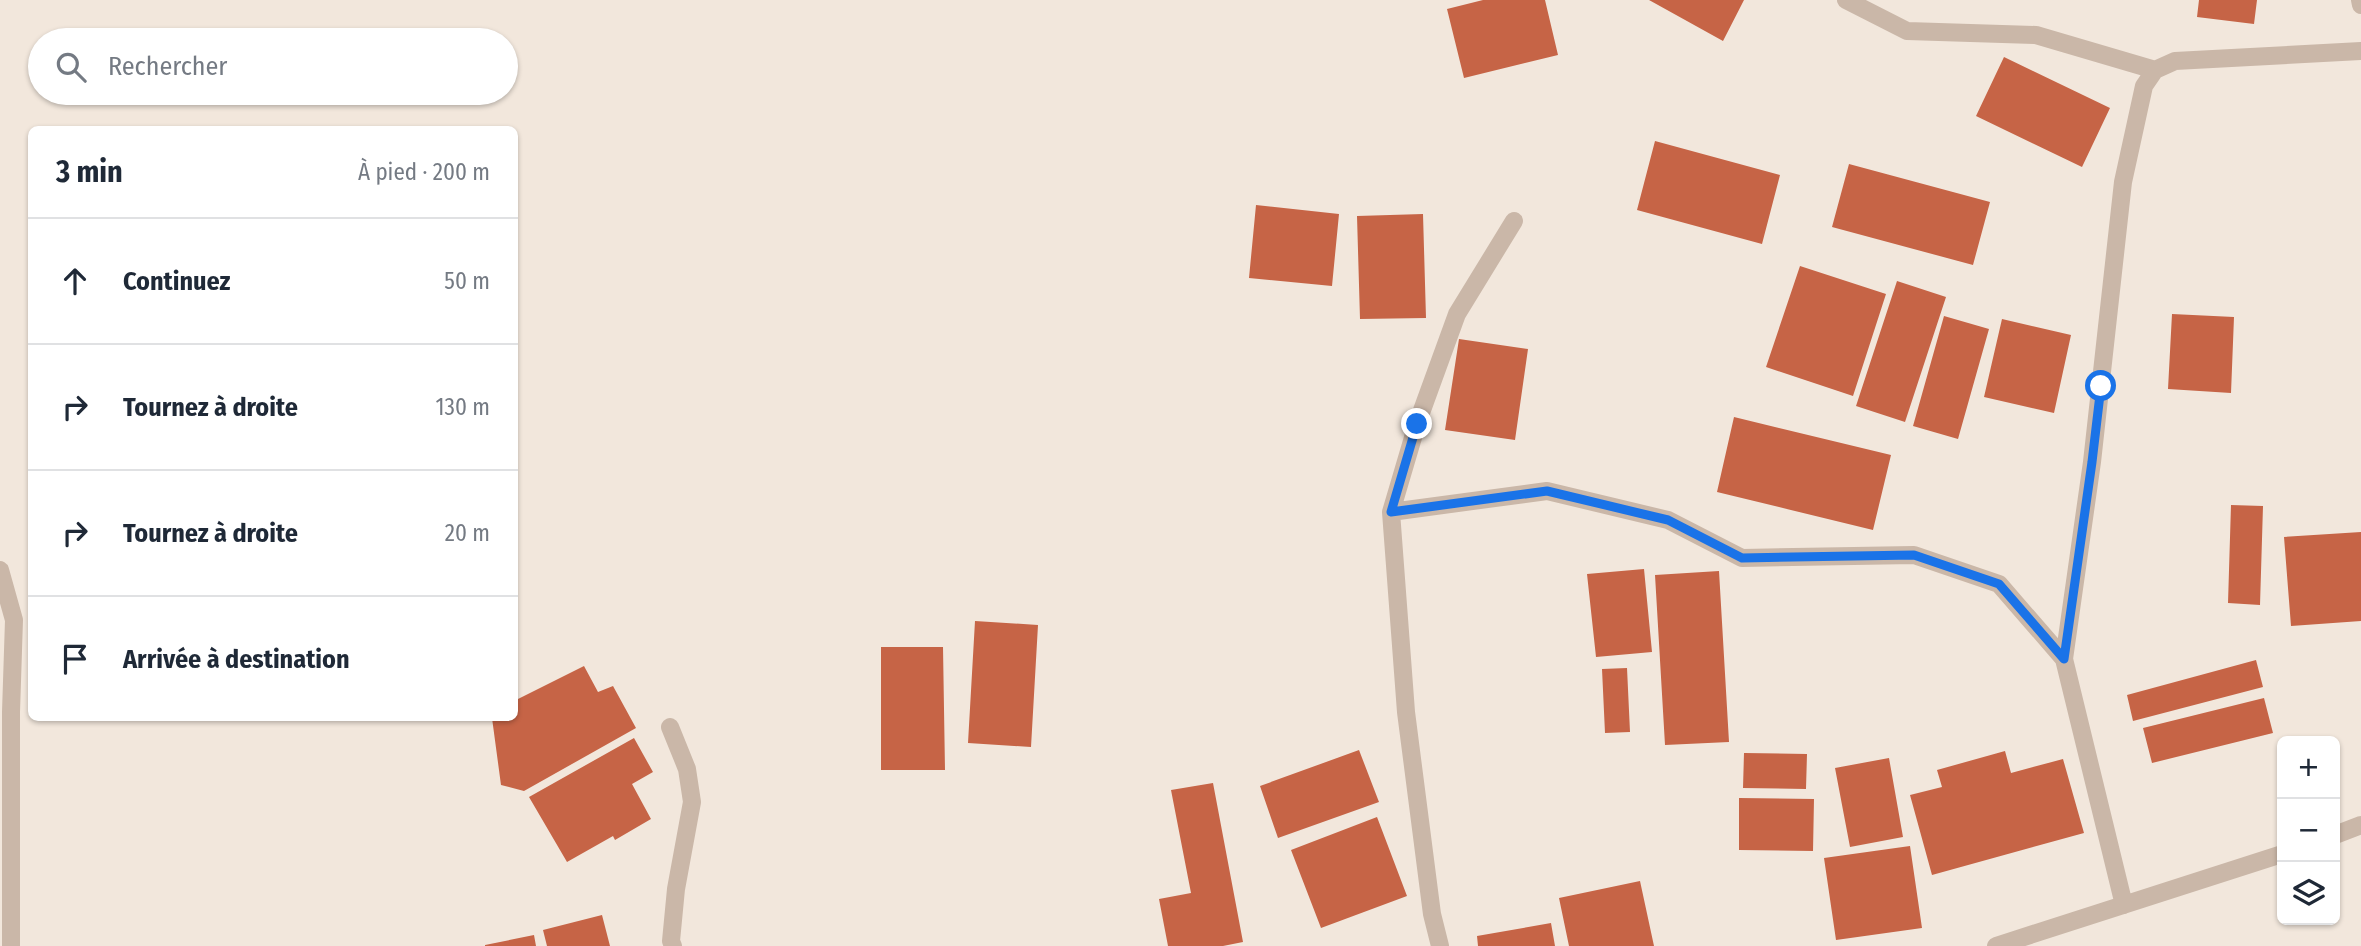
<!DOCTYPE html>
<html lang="fr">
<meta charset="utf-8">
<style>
body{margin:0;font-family:"Fira Sans Condensed",sans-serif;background:#f2f2f3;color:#1f2937}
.controls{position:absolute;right:21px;bottom:21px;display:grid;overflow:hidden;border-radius:10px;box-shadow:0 2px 5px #0004}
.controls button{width:63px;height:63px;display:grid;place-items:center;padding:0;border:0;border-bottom:2px solid #e0e1e3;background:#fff;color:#1f2937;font:35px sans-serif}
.stop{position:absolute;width:21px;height:21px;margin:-16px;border:5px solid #1a73e8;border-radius:50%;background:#fff}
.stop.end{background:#1a73e8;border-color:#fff;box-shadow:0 2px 7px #0008}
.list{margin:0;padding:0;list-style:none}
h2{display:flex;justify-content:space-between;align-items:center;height:91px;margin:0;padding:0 28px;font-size:30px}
h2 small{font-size:23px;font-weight:400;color:#747a83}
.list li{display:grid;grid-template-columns:46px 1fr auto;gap:21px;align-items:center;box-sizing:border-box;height:126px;padding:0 28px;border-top:2px solid #e0e1e3}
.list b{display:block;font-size:26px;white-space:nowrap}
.list em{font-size:23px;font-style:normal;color:#747a83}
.icon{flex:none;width:38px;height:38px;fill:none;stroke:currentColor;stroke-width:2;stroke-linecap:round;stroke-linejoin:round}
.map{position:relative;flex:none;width:2361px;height:946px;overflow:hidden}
.search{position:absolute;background:#fff;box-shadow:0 2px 5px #0004;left:28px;top:28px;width:490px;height:77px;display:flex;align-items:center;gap:18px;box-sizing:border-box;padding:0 24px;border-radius:38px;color:#747a83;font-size:26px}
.panel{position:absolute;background:#fff;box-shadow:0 2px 5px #0004;left:28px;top:126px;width:490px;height:595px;border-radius:10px}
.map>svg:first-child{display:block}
.building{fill:#c66446}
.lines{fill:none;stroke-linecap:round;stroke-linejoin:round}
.street{stroke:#cab7a8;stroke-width:18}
.route{stroke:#1a73e8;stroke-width:9}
</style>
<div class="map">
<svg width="2361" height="946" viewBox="0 0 2361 946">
<rect width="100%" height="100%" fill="#f2e7dc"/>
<path class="building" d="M 1483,0 L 1545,0 L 1558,55 L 1464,78 L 1447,9 Z
M 1649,0 L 1744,0 L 1723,41 Z
M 2199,0 L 2257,0 L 2254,24 L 2197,17 Z
M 2004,57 L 2110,108 L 2082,167 L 1976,116 Z
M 1655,141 L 1780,175 L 1762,244 L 1637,210 Z
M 1849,164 L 1990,202 L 1973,265 L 1832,227 Z
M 1256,205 L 1339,214 L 1332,286 L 1249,278 Z
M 1423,214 L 1426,318 L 1360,319 L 1357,216 Z
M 1800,266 L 1886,294 L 1853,396 L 1766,367 Z
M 1897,281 L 1946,297 L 1905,422 L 1856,406 Z
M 2172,314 L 2234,317 L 2231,393 L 2168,389 Z
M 1944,316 L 1989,329 L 1958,439 L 1913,426 Z
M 2002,319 L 2071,335 L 2054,413 L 1984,397 Z
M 1459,339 L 1528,349 L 1515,440 L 1445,430 Z
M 1734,417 L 1891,455 L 1873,530 L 1717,492 Z
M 2231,505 L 2263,506 L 2260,605 L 2228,603 Z
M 2361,532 L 2361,621 L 2291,626 L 2284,537 Z
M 1644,569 L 1652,652 L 1596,657 L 1587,574 Z
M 1719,571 L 1729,742 L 1665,745 L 1655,575 Z
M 975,621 L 1038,625 L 1031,747 L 968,743 Z
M 881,647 L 943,647 L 945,770 L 881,770 Z
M 2256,660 L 2263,687 L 2133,721 L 2127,695 Z
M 584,666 L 598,692 L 613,686 L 636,728 L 524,791 L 501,785 L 492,718 L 514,718 L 514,701 Z
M 1627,668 L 1630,732 L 1605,733 L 1602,669 Z
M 2264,698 L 2273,733 L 2152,763 L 2143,728 Z
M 634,738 L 653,772 L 632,784 L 651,819 L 615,840 L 613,836 L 567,862 L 529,797 Z
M 1359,750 L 1379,802 L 1278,838 L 1260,786 Z
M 2005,751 L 2011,773 L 2063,759 L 2084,833 L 1932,875 L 1910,795 L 1942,787 L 1937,770 Z
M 1744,753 L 1807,754 L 1806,789 L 1743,788 Z
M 1889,758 L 1903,837 L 1850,847 L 1835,768 Z
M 1213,783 L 1243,942 L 1223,946 L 1168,946 L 1159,899 L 1191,893 L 1171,790 Z
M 1739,798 L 1814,799 L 1813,851 L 1739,850 Z
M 1377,817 L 1407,896 L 1321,928 L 1291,850 Z
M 1910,846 L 1922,928 L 1836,940 L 1824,858 Z
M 1640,881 L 1654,946 L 1569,946 L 1559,898 Z
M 602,915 L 610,946 L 547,946 L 543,930 Z
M 1551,923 L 1555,946 L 1478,946 L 1477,936 Z
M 534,935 L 536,946 L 485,946 L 485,945 Z"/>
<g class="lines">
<path class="street" d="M 1846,0 L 1907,31 L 2036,35 L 2155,70
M 2360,0 L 2361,5
M 1391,512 L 1547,491 L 1668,520 L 1742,558 L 1914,555 L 1999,584 L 2064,659
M 0,570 L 14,620 L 11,712 L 11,946
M 670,727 L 687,769 L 692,802 L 676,889 L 671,941 L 673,946
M 2335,835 L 2361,825
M 2124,905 L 2064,659 L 2092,462 L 2123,182 L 2144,86 L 2155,70 L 2175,61 L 2361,51
M 1440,946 L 1432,914 L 1406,712 L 1391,512 L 1417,424 L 1457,314 L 1514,221
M 1996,946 L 2282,854"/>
</g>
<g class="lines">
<path class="route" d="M 1417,424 L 1391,512 L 1547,491 L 1668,520 L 1742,558 L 1914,555 L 1999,584 L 2064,659 L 2092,462 L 2101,386"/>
</g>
</svg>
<div class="controls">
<button>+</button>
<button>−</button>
<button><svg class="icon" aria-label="layers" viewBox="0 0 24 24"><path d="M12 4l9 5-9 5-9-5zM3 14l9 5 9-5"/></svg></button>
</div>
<div class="stop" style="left:2101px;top:386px"></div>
<div class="stop end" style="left:1417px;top:424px"></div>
<div class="search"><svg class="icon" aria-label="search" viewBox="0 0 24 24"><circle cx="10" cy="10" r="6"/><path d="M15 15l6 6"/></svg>Rechercher</div>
<section class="panel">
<h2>3 min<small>À pied · 200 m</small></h2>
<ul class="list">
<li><svg class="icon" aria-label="ahead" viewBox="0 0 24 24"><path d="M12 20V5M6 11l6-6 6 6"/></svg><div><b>Continuez</b></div><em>50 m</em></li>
<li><svg class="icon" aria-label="right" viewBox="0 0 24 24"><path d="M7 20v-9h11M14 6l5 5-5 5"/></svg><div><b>Tournez à droite</b></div><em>130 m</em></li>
<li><svg class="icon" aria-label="right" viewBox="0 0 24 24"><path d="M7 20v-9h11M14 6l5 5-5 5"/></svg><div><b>Tournez à droite</b></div><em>20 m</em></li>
<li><svg class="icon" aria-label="arrive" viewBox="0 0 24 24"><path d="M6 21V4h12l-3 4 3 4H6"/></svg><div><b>Arrivée à destination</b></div></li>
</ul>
</section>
</div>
